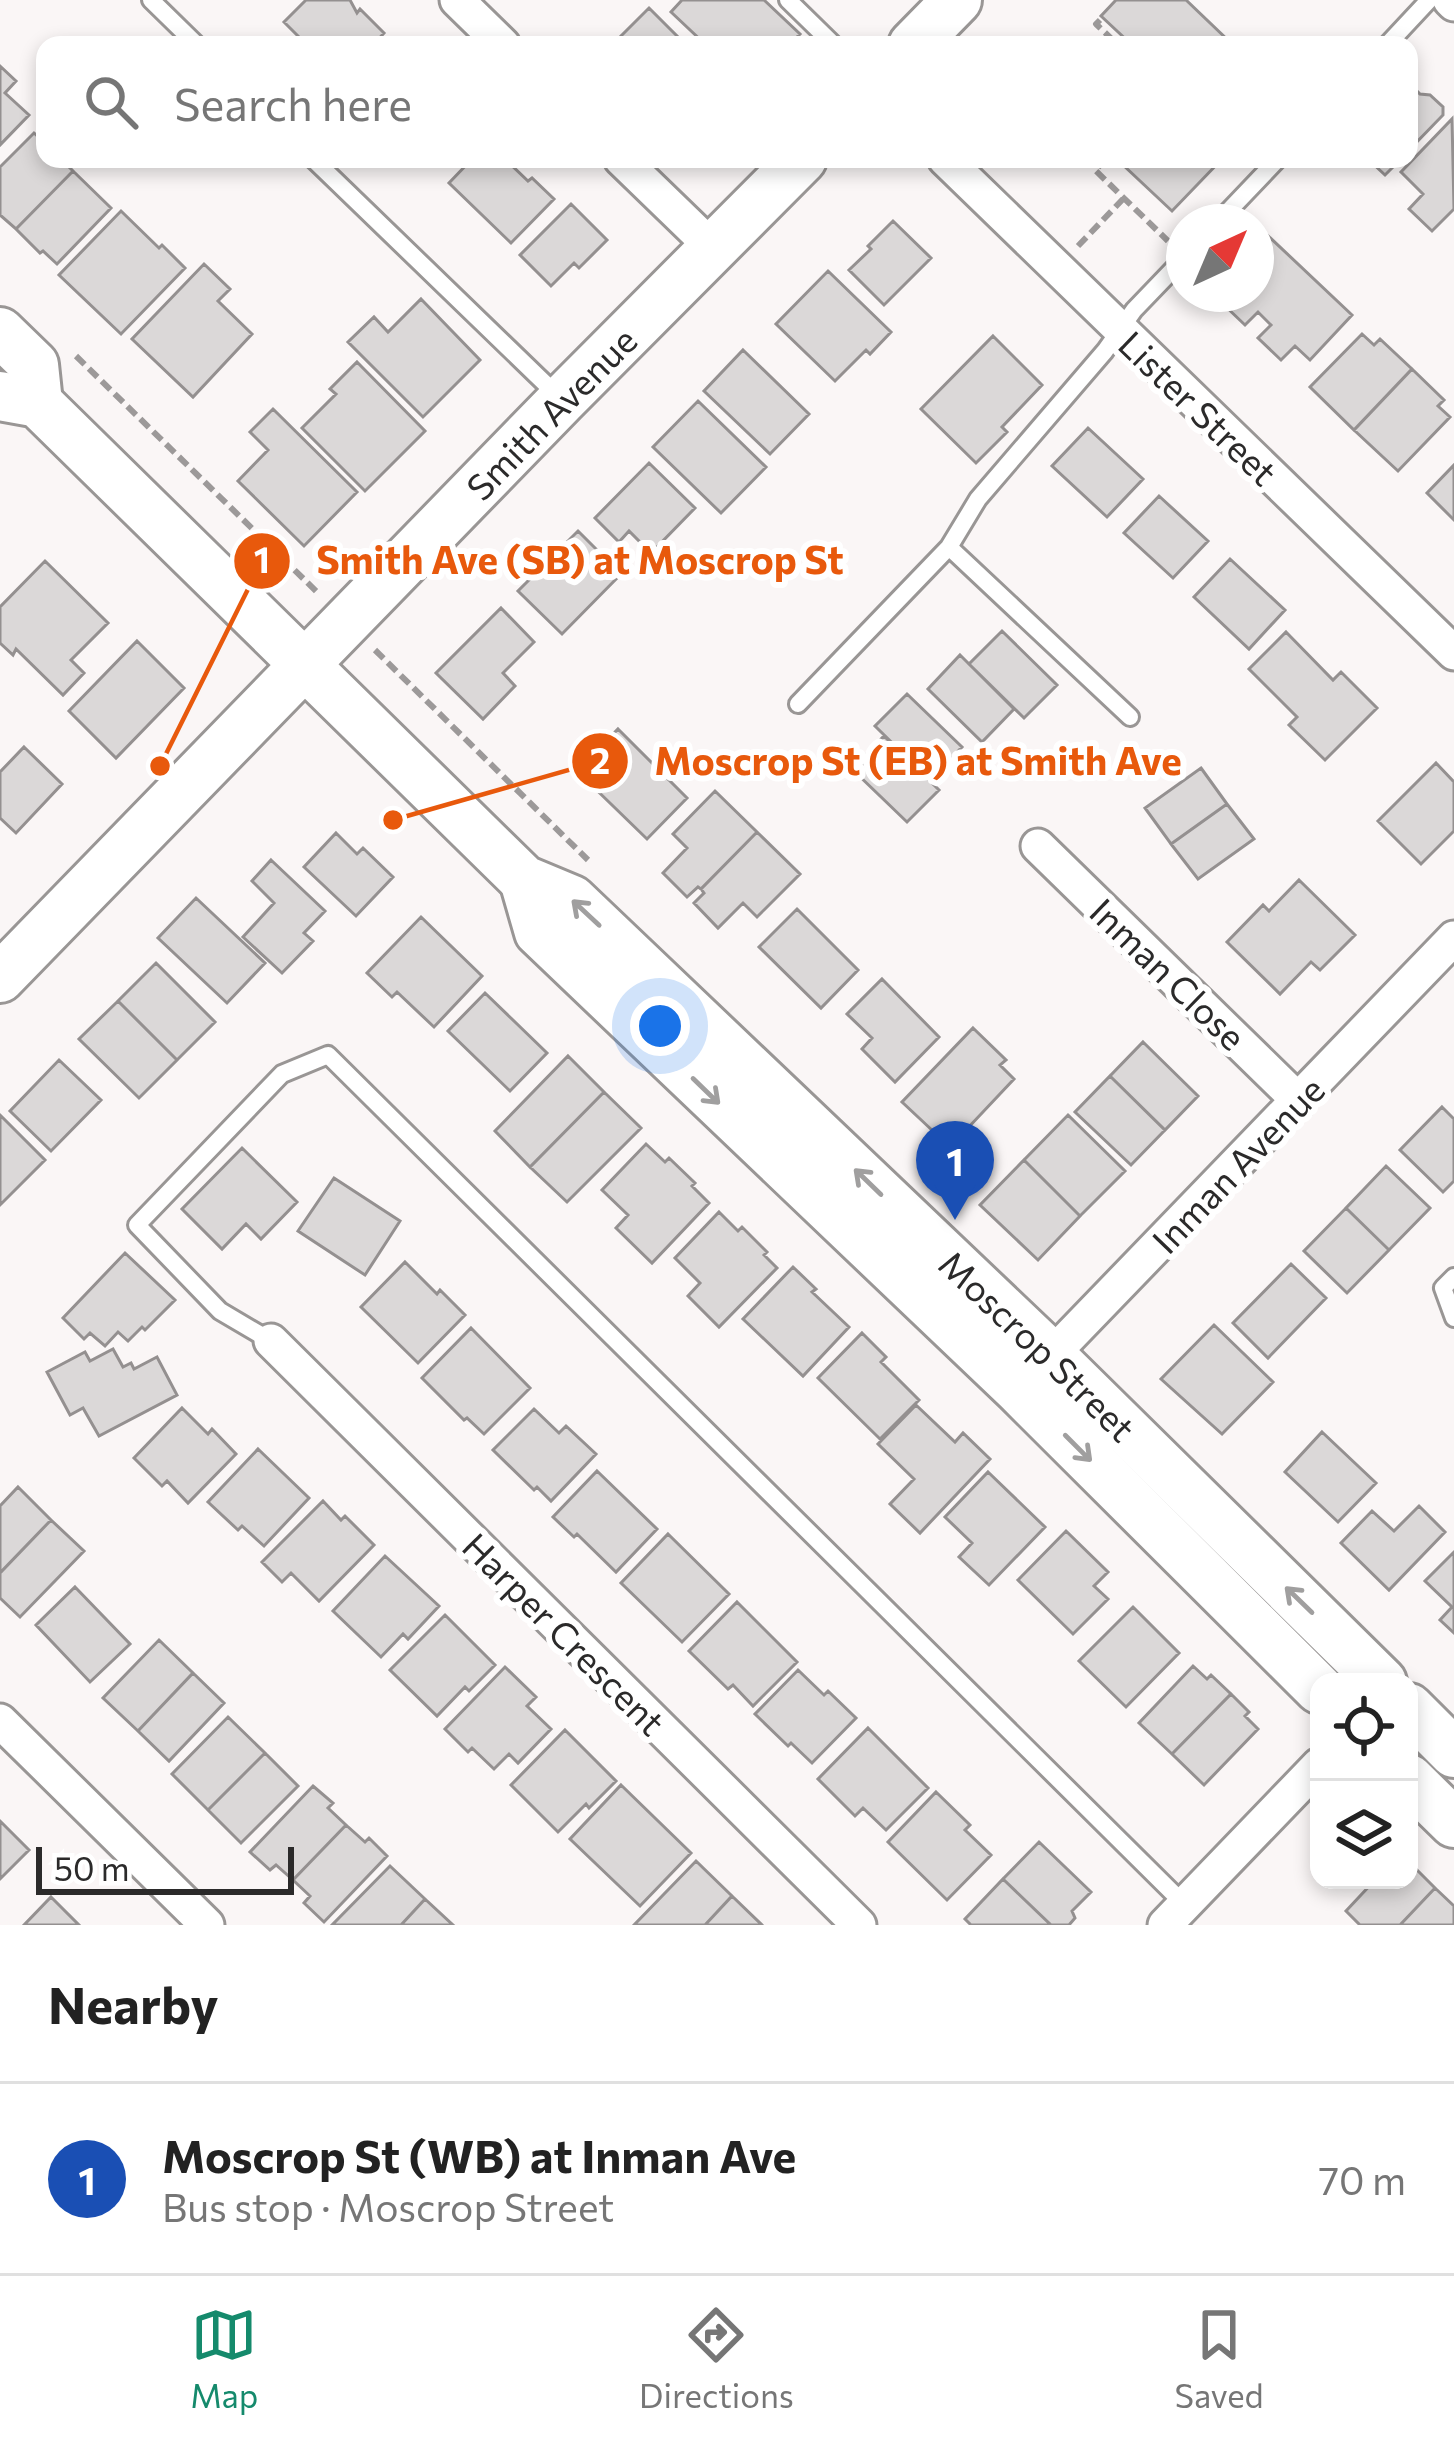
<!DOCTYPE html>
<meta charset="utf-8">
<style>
body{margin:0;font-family:Commissioner,sans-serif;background:#f6f6f6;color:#222}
.controls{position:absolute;right:36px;bottom:36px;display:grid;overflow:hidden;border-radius:24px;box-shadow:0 6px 18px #0003}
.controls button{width:108px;height:108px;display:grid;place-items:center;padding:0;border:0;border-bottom:3px solid #e0e0e0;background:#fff;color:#222;font:60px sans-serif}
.compass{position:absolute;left:1166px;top:204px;width:108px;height:108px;border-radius:50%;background:#fff;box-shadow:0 6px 18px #0003;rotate:44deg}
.scale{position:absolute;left:36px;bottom:30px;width:258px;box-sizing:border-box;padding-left:12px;border:6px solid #2b2a2a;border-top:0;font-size:33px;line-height:42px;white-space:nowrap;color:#2b2a2a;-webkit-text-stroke:9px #fff;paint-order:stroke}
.you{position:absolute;left:660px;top:1026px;width:42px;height:42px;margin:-30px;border:9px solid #fff;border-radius:50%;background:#1a73e8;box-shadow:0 0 0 18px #1a73e833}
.badge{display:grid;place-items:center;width:78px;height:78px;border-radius:50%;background:#158a6c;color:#fff;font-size:39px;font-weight:700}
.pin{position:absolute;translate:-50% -99px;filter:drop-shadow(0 3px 6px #0008)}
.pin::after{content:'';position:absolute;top:63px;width:42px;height:36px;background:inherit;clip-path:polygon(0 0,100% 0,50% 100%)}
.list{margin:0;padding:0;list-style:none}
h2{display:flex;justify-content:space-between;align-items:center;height:156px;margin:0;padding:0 48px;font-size:51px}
h2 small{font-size:39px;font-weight:400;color:#767676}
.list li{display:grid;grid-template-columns:78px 1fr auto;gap:36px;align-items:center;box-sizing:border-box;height:192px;padding:0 48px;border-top:3px solid #e0e0e0}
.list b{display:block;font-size:45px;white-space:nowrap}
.list p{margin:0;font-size:39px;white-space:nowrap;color:#767676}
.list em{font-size:39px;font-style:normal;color:#767676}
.icon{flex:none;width:66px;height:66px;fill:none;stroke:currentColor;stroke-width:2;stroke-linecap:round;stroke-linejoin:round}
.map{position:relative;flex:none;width:1454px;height:1925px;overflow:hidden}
.search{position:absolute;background:#fff;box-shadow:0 6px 18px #0003;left:36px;right:36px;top:36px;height:132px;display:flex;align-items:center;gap:30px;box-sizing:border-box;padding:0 42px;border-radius:24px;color:#767676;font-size:45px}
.sheet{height:348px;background:#fff}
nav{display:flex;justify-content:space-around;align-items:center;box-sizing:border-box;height:168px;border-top:3px solid #e0e0e0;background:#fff;font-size:33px;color:#767676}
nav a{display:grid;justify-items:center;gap:6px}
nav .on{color:#158a6c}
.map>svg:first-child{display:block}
.building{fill:#dbd8d8;stroke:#949090;stroke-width:3}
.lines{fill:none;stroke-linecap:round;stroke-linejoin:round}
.lane-casing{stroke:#999695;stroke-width:22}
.street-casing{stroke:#999695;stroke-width:39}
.secondary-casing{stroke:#999695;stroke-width:54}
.path{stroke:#9c9999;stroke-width:6;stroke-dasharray:12 6;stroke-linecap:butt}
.lane{stroke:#fff;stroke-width:16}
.street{stroke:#fff;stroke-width:33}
.secondary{stroke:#fff;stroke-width:48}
.oneway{stroke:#a09f9f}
.labels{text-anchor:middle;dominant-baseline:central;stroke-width:12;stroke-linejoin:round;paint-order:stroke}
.street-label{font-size:36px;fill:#2b2a2a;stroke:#fff}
.leader{fill:none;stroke:#e8590c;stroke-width:4.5}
.callout-dot{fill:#e8590c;stroke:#fff;stroke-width:4.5}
.mark-label{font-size:36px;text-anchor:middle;font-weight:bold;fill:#fff}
.callout-label{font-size:39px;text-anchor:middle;font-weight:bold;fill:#e8590c;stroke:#fff;stroke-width:12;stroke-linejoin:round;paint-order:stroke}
</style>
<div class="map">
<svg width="1454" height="1925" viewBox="0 0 1454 1925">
<rect width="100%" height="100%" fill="#faf6f6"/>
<path class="building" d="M 306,0 L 350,0 L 357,13 L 360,9 L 384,33 L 373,45 L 307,45 L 284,22 Z
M 682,0 L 764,0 L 800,34 L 789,45 L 706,45 L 671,12 Z
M 1116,0 L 1186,0 L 1233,45 L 1132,45 L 1101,16 Z
M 649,8 L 686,45 L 616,45 L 614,43 Z
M 0,66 L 16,81 L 5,93 L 29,115 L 0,145 Z
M 1409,74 L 1415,80 L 1414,88 L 1420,94 L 1430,95 L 1443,107 L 1443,115 L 1409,150 Z
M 1452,119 L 1454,209 L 1432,231 L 1409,209 L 1423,194 L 1401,172 Z
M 34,133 L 45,143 L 45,159 L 61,159 L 73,171 L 16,229 L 0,215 L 0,167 Z
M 472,159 L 505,159 L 528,181 L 532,178 L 554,199 L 511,243 L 449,183 Z
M 1127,159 L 1222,159 L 1172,211 L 1122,164 Z
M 1368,159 L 1401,159 L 1385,175 Z
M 73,171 L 111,208 L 57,264 L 43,251 L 40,253 L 16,229 Z
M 571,204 L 607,240 L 579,268 L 574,263 L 551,286 L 520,255 Z
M 121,211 L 159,248 L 162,245 L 185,268 L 121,334 L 59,275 Z
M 893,221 L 931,258 L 884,305 L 849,270 L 871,249 L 868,246 Z
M 1263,231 L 1352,315 L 1310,360 L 1295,346 L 1281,360 L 1258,338 L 1271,325 L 1258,312 L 1245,325 L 1222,303 L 1230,294 L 1256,294 L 1256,238 Z
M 204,264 L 230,289 L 218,301 L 252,334 L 193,397 L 132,339 Z
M 828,271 L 891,332 L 870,354 L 866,350 L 835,381 L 776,324 Z
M 421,299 L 480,360 L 423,417 L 348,342 L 374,317 L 388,332 Z
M 1362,334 L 1374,345 L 1380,339 L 1412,369 L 1354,430 L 1310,387 Z
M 993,336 L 1042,385 L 1002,427 L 1007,432 L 976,463 L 921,409 Z
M 743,350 L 809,414 L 770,454 L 704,391 Z
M 357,362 L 425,431 L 365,491 L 302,428 L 336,394 L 330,389 Z
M 1412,369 L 1444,400 L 1438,406 L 1450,417 L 1398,471 L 1354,430 Z
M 698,401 L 766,467 L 721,513 L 653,447 Z
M 273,409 L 357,492 L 304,546 L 238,481 L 268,450 L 250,432 Z
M 1088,428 L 1143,479 L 1107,517 L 1052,466 Z
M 649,463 L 695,508 L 651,553 L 629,531 L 619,542 L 595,518 Z
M 1454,465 L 1454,520 L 1427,493 Z
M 1159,496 L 1208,541 L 1173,578 L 1124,533 Z
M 578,531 L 621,574 L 562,634 L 518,591 Z
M 1230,559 L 1285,610 L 1249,649 L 1194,597 Z
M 45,561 L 108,623 L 71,660 L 84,673 L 63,695 L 16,649 L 13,655 L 0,643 L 0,607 Z
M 501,608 L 534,642 L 503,673 L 515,686 L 483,719 L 436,673 Z
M 1002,631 L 1057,685 L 1024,718 L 969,664 Z
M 1286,632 L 1333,680 L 1341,672 L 1377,708 L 1325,760 L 1289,725 L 1297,717 L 1249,669 Z
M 137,641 L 184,688 L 116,758 L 69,711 Z
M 960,655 L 1014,709 L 982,742 L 928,689 Z
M 907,694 L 962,747 L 930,780 L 875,726 Z
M 618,729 L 687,798 L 647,839 L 577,771 Z
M 884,736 L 939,790 L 907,822 L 852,769 Z
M 24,747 L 62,784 L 16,833 L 0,818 L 0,772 Z
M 1436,763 L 1454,782 L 1454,831 L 1421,864 L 1378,821 Z
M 1201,768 L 1227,804 L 1171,844 L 1145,808 Z
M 715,791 L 757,832 L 701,889 L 698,887 L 687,897 L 663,873 L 687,848 L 673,834 Z
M 1227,804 L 1254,839 L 1198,879 L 1171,844 Z
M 757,832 L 800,874 L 757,917 L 743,903 L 718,928 L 694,903 L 704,893 L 701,889 Z
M 336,833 L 357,854 L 363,848 L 393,877 L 356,916 L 304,867 Z
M 271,860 L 325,911 L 304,933 L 313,941 L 282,973 L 243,937 L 274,903 L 252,881 Z
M 1299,880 L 1355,935 L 1320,970 L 1311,962 L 1280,994 L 1227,942 L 1263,905 L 1269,911 Z
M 196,898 L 265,963 L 227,1003 L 158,938 Z
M 797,909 L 858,970 L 821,1008 L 759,947 Z
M 421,917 L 482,976 L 434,1027 L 397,992 L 392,997 L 367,973 Z
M 156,963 L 215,1022 L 177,1060 L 118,1001 Z
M 882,979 L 939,1037 L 895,1082 L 862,1049 L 872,1038 L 847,1014 Z
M 485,993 L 547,1053 L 510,1091 L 448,1031 Z
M 118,1001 L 177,1060 L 139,1098 L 79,1039 Z
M 973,1028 L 1006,1060 L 1000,1065 L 1014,1079 L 950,1147 L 902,1102 Z
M 1143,1042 L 1198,1096 L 1165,1130 L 1110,1076 Z
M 568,1056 L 604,1092 L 530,1167 L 495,1131 Z
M 59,1060 L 101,1100 L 51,1151 L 10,1111 Z
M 1110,1076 L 1165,1130 L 1131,1165 L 1075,1112 Z
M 604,1092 L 641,1128 L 567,1202 L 530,1167 Z
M 1442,1107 L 1454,1119 L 1454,1181 L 1443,1192 L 1400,1150 Z
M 0,1115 L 45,1160 L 0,1205 Z
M 1068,1115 L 1125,1171 L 1080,1216 L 1024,1160 Z
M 646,1144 L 665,1162 L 669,1158 L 695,1183 L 692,1186 L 709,1203 L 652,1263 L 616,1228 L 628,1215 L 602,1190 Z
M 242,1148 L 297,1202 L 261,1239 L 246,1224 L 222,1249 L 182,1209 Z
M 1024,1160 L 1080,1216 L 1038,1260 L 980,1205 Z
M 1386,1166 L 1430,1208 L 1389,1250 L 1346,1208 Z
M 334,1178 L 400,1221 L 365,1275 L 298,1231 Z
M 1346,1208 L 1389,1250 L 1347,1293 L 1304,1251 Z
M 719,1212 L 738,1231 L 742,1227 L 767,1252 L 764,1255 L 777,1268 L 719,1327 L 688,1296 L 700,1283 L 675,1258 Z
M 125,1253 L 175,1300 L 145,1330 L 142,1327 L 128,1341 L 118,1332 L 105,1346 L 90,1333 L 84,1339 L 63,1318 Z
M 405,1262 L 437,1294 L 440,1290 L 465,1315 L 418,1363 L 361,1307 Z
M 1291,1264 L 1326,1298 L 1268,1358 L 1233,1323 Z
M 793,1267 L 816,1289 L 812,1292 L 849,1327 L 803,1376 L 743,1319 Z
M 1214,1325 L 1273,1382 L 1222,1434 L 1161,1379 Z
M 471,1328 L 530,1388 L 484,1434 L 467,1418 L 464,1420 L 422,1378 Z
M 862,1333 L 886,1357 L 881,1362 L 919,1400 L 880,1439 L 818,1378 Z
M 113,1349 L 123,1367 L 131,1363 L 134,1369 L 157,1357 L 177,1395 L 99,1436 L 83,1408 L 70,1415 L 47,1372 L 85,1352 L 90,1361 Z
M 916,1405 L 955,1442 L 963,1433 L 990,1459 L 920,1533 L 890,1504 L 914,1479 L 878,1444 Z
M 182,1408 L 208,1434 L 212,1429 L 236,1454 L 188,1503 L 167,1481 L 162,1486 L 134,1458 Z
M 534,1409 L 559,1433 L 566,1426 L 596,1454 L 551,1501 L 537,1487 L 534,1490 L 493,1450 Z
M 1322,1432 L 1376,1483 L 1338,1522 L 1285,1472 Z
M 258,1449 L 309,1498 L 264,1546 L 242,1526 L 238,1530 L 208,1502 Z
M 597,1471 L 657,1529 L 616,1572 L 577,1534 L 574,1537 L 553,1517 Z
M 988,1472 L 1045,1527 L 989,1585 L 959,1557 L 972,1543 L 945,1517 Z
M 18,1487 L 51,1520 L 0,1573 L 0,1506 Z
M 323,1501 L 341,1520 L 345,1516 L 374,1545 L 319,1601 L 291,1573 L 282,1582 L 262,1562 Z
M 1419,1506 L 1445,1532 L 1389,1590 L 1341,1543 L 1372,1511 L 1394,1531 Z
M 51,1520 L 84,1551 L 20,1617 L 0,1598 L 0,1573 Z
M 1066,1531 L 1108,1572 L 1094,1586 L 1108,1599 L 1073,1634 L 1018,1580 Z
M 668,1534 L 729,1594 L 682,1642 L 621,1583 Z
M 1454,1552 L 1454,1633 L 1440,1620 L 1452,1607 L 1425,1581 Z
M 385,1556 L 439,1606 L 408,1639 L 403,1634 L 381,1657 L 333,1611 Z
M 75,1587 L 130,1644 L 90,1682 L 36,1625 Z
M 737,1602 L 797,1662 L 753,1706 L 733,1685 L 728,1689 L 689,1651 Z
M 1133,1607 L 1179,1653 L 1126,1707 L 1079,1661 Z
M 445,1615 L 495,1665 L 469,1691 L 465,1687 L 437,1716 L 390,1670 Z
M 159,1640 L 193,1673 L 138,1731 L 103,1698 Z
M 1193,1666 L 1207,1679 L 1211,1675 L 1231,1694 L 1172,1754 L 1139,1723 Z
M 505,1667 L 536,1697 L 527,1706 L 551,1729 L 518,1763 L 509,1754 L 494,1769 L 472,1748 L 468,1752 L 445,1729 Z
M 798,1670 L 824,1695 L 828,1691 L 856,1718 L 812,1763 L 791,1743 L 788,1746 L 755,1714 Z
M 193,1673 L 224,1703 L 169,1761 L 138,1731 Z
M 1231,1694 L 1249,1712 L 1245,1716 L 1258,1729 L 1204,1785 L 1172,1754 Z
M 228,1717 L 265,1753 L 208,1810 L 172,1774 Z
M 868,1728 L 928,1788 L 886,1830 L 863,1808 L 855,1816 L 818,1779 Z
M 565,1730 L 616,1781 L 589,1808 L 586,1804 L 558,1832 L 511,1785 Z
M 265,1753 L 298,1786 L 241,1843 L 208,1810 Z
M 621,1785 L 691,1853 L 640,1906 L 570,1839 Z
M 313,1786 L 333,1803 L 328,1808 L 346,1825 L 293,1880 L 276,1865 L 270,1870 L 250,1852 Z
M 936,1792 L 970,1825 L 965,1830 L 991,1855 L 947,1900 L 888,1842 Z
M 0,1821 L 29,1850 L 0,1879 Z
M 346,1825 L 365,1842 L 369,1838 L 387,1856 L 324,1922 L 304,1903 L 310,1896 L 293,1880 Z
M 1039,1842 L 1091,1892 L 1072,1911 L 1075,1918 L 1069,1925 L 1051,1925 L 1003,1879 Z
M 696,1861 L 732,1896 L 705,1925 L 634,1925 Z
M 1409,1862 L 1435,1888 L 1400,1925 L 1360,1925 L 1346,1911 L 1375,1880 L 1409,1880 Z
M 390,1866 L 425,1899 L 401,1925 L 332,1925 Z
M 1003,1879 L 1051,1925 L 971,1925 L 965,1919 Z
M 1435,1888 L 1454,1906 L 1454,1925 L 1400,1925 Z
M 732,1896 L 762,1925 L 705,1925 Z
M 51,1897 L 79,1925 L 24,1925 Z
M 425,1899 L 453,1925 L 401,1925 Z"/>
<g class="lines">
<g class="lane-casing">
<path id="lane" d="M 151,0 L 197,45
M 788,0 L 834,45
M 1387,45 L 1429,0
M 313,159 L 558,396
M 1218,222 L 1278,159
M 949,547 L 1130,717
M 798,704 L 949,547 L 978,499 L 1105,351 L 1134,310 L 1184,258
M 1454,1277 L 1443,1288 L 1454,1318
M 271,1341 L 220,1311 L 137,1225 L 282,1074 L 328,1055 L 1185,1905"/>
</g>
<g class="street-casing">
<path id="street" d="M 457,0 L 503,45
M 1450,0 L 1454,4
M 621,159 L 714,249
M 945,159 L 1454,653
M 1038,846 L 1299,1101
M 271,1341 L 859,1925
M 1039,1368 L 1454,938
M 0,1721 L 207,1925
M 1165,1925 L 1319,1765"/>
</g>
<g class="secondary-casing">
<g id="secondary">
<path d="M 913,45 L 957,0"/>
<path d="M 0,332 L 34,365 L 38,403"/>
<path id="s1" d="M 0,396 L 38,403 L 524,880 L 572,900 L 1051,1356 L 1382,1682"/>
<path d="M 524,880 L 539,932 L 1018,1389 L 1319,1689"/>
<path id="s2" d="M 0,978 L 562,400 L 802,159"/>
<path d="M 1409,1708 L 1454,1753"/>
<path d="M 1409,1779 L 1454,1823"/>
</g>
</g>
<path class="path" d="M 1100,20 L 1096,24 L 1118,45
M 1107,159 L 1095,170 L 1168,241
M 1078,246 L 1123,199
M 76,356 L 319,594
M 375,650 L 588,860"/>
<use href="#lane" class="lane"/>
<use href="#street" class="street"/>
<use href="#secondary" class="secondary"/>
</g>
<defs><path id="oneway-shaft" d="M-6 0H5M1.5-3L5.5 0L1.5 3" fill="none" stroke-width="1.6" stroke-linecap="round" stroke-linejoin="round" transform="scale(3)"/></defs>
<g class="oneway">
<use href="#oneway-shaft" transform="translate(586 913) rotate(-137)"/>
<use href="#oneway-shaft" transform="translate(706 1091) rotate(44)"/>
<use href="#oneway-shaft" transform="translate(868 1182) rotate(-136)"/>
<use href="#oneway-shaft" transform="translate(1078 1448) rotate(45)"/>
<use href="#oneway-shaft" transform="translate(1299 1600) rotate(-136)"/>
</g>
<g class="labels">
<g class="street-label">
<text transform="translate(1199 407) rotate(44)">Lister Street</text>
<text stroke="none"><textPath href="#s2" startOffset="789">Smith Avenue</textPath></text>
<text transform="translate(1169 973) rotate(44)">Inman Close</text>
<text transform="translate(1237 1164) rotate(-46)">Inman Avenue</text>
<text stroke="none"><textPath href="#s1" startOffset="1416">Moscrop Street</textPath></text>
<text transform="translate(565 1633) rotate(45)">Harper Crescent</text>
</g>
</g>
<path class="leader" d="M160 766L262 561M393 820L600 761"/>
<g class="callout-dot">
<circle cx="160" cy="766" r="12"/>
<circle cx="393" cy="820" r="12"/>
<circle cx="262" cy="561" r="30"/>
<circle cx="600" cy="761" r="30"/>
</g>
<g class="mark-label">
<text x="262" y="573">1</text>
<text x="600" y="774">2</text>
</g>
<g class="callout-label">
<text x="580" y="574">Smith Ave (SB) at Moscrop St</text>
<text x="918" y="775">Moscrop St (EB) at Smith Ave</text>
</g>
</svg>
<div class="controls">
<button><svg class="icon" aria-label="locate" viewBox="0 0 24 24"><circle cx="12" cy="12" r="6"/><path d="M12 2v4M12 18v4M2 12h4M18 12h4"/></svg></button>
<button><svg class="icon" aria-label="layers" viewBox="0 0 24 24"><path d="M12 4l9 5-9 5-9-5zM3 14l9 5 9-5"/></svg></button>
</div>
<svg class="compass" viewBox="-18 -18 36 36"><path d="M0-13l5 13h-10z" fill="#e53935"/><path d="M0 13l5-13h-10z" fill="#767676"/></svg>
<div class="scale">50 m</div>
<div class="you"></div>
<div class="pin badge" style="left:955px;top:1220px;background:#1a4fb4">1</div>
<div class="search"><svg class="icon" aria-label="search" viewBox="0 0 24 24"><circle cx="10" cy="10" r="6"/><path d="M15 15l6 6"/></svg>Search here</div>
</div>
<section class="sheet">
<h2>Nearby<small></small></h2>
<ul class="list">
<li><span class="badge" style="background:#1a4fb4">1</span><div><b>Moscrop St (WB) at Inman Ave</b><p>Bus stop · Moscrop Street</p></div><em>70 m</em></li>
</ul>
</section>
<nav>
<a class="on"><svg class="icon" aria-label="map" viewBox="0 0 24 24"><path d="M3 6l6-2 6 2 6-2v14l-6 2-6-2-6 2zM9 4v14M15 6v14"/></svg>Map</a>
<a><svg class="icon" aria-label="directions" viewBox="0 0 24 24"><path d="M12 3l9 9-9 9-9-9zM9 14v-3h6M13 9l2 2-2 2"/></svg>Directions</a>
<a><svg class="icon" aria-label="saved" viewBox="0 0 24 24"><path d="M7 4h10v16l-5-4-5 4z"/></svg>Saved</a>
</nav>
